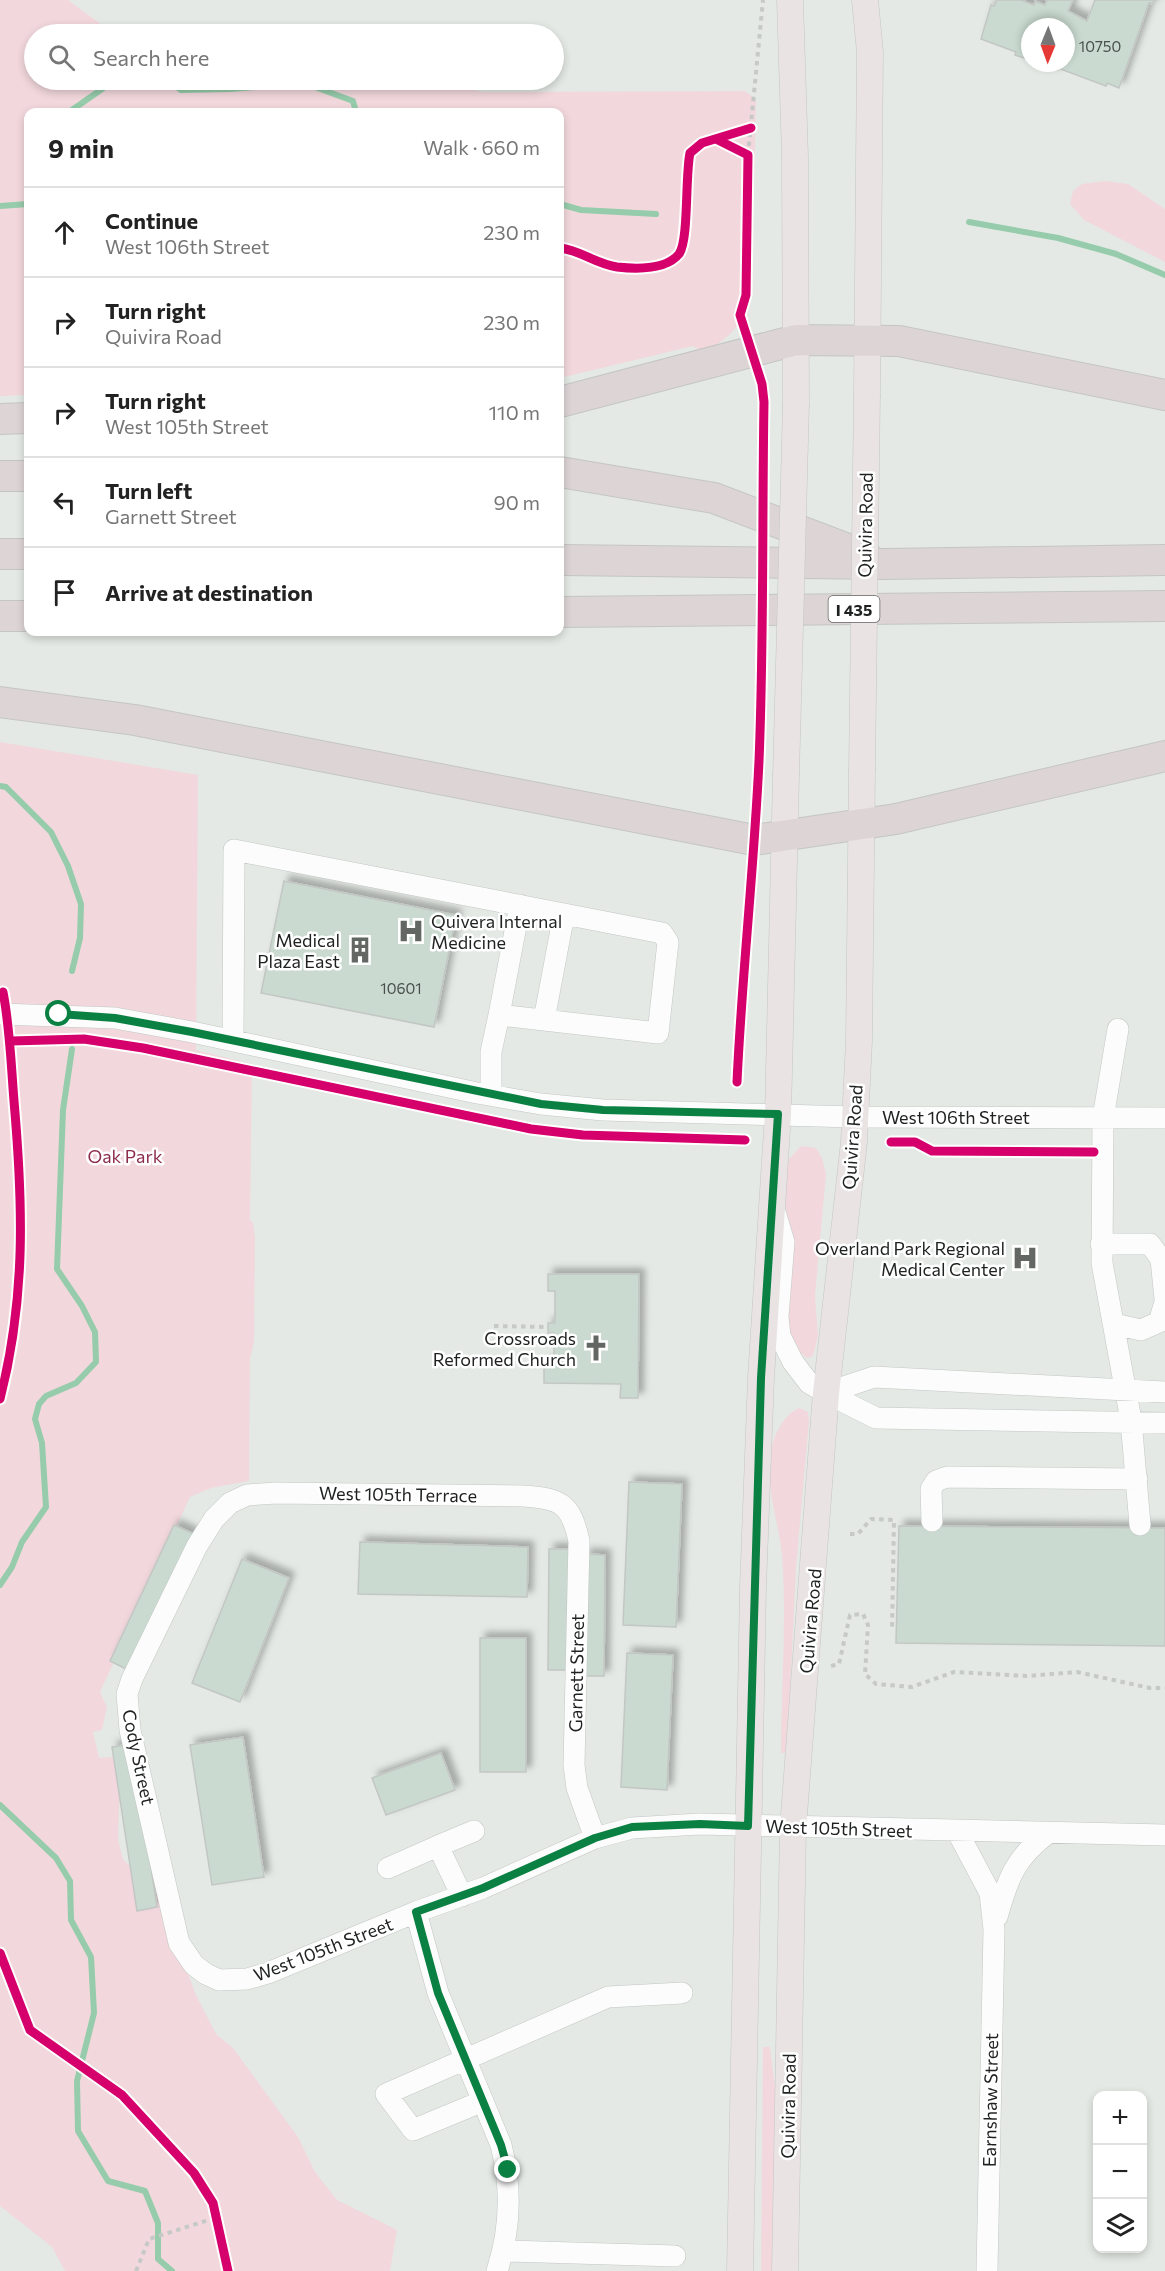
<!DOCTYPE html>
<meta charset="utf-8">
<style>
body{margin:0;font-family:Commissioner,sans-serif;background:#f6f6f6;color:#222}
.controls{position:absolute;right:18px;bottom:18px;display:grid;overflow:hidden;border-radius:12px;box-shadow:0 3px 9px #0003}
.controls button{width:54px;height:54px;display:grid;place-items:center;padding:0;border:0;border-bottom:2px solid #e0e0e0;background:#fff;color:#222;font:30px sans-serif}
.compass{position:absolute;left:1021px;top:18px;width:54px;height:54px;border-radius:50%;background:#fff;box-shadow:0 3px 9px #0003;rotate:181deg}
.stop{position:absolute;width:18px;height:18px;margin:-14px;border:4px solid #0b8043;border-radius:50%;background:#fff}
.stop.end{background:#0b8043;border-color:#fff;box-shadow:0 2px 6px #0008}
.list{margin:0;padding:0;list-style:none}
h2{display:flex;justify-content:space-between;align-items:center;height:78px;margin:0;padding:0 24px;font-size:26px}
h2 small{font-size:20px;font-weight:400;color:#767676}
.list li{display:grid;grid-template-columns:39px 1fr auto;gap:18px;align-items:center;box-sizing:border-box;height:90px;padding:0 24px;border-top:2px solid #e0e0e0}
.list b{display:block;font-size:22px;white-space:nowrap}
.list p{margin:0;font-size:20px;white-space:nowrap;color:#767676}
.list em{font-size:20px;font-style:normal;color:#767676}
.icon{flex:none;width:33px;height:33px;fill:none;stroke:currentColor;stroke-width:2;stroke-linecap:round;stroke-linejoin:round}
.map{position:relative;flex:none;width:1165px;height:2271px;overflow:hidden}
.search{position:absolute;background:#fff;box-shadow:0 3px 9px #0003;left:24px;top:24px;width:540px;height:66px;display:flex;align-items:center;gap:15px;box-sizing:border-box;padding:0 21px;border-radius:33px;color:#767676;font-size:22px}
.panel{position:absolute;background:#fff;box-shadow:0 3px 9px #0003;left:24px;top:108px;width:540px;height:528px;border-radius:12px}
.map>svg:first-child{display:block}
.green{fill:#f2d8dc}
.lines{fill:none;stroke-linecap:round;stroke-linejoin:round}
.stream{stroke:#96ccab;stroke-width:6}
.building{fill:#cadad0;stroke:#c3c7c4;stroke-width:1.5;filter:url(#shadow)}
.minor-casing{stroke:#c3c7c4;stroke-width:22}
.major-casing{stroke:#c4c6c4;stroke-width:27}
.highway-casing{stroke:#c4c6c4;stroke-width:32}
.path{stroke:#c6c9c7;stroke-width:4;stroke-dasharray:4.5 4.5;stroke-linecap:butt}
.minor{stroke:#fbfcfb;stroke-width:21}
.major{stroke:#e9e3e4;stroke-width:26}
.highway{stroke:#ddd4d6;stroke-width:30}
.major-bridge-casing{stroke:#c4c6c4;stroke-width:27;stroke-linecap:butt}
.major-bridge{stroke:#e9e3e4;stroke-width:26}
.cycleway-casing{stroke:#fff;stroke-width:13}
.cycleway{stroke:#d6006c;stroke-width:9}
.route{stroke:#0b8043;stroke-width:8}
.labels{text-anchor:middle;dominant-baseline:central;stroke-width:5;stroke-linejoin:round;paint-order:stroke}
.number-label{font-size:15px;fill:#494f4b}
.shield{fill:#fff;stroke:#626462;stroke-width:1.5}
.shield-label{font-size:16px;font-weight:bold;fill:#1e211f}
.street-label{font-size:18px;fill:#1e211f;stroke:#fff}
.poi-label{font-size:18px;fill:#1e211f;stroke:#fff;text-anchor:end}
.park-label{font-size:18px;fill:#8c2c4b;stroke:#fff}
</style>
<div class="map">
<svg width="1165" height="2271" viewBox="0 0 1165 2271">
<defs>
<filter id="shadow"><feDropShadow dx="5.5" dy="-5.5" stdDeviation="3" flood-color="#0004"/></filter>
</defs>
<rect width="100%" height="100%" fill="#e4e9e5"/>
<path class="green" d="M 0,0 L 68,0 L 113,33 L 139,34 L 34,34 L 34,80 L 437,80 L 482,92 L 745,91 L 756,99 L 752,292 C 742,323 734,337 703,352 L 693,346 L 560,378 L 560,112 L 28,112 L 28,395 L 0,396 Z
M 1105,181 L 1128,184 L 1165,209 L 1165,262 L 1084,220 L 1070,204 L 1073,191 L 1082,184 Z
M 0,742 L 198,775 L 196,1050 L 252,1064 L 250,1220 L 253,1223 L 255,1238 L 254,1342 L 250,1359 L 249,1481 L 211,1488 L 190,1497 L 100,1692 L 107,1707 L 102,1730 L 93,1732 L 99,1758 L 115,1757 L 125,1768 L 119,1806 L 118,1839 L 123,1859 L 160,1898 L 196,1995 L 216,2034 L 233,2048 L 298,2137 L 315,2172 L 337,2200 L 397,2230 L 390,2271 L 65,2271 L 52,2247 L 0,2206 Z
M 801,1146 L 816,1148 L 822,1158 L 826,1174 L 815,1296 L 818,1336 L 813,1356 L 807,1358 L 798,1351 L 788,1333 L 789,1225 L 784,1198 L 789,1159 Z
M 799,1408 L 808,1412 L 809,1421 L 796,1568 L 787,1753 L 781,1753 C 781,1687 787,1621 782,1556 C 779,1523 766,1490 770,1457 C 772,1438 782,1416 799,1408 Z
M 763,2047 L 770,2047 L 777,2102 L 774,2271 L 761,2271 Z"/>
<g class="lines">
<path class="stream" d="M 168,80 L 181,90 L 230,89 L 304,83 L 353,101 L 356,112
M 69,112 L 115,80
M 560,204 L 581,210 L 656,214
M 0,206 L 28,204
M 969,222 L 1058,238 L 1116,254 L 1165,275
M 0,786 L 6,787 L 51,832 L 68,866 L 81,904 L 80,938 L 72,971
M 0,1585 L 12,1567 L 22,1542 L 46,1507 L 42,1443 L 35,1419 L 39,1404 L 46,1396 L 76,1383 L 96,1362 L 95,1332 L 82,1306 L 57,1269 L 63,1110 L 72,1049
M 0,1805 L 56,1858 L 70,1881 L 71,1920 L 91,1957 L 94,2013 L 77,2081 L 78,2131 L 108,2181 L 145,2191 L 158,2223 L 158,2259 L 172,2271"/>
</g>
<path class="building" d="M 997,0 L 1021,0 L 1034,5 L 1035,1 L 1045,5 L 1047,0 L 1073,0 L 1068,11 L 1087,21 L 1095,0 L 1154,0 L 1153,4 L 1149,3 L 1119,88 L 1107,83 L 1106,86 L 1058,68 L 1058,70 L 1038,63 L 1066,63 L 1066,27 L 1030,27 L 1030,60 L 1015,55 L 1016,52 L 981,39 L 991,5 L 994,6 Z
M 284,881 L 456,915 L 434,1027 L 261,993 Z
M 548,1274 L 639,1274 L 638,1398 L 620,1398 L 621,1384 L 544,1383 L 544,1363 L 554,1363 L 554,1333 L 548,1333 L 548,1323 L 555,1323 L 555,1291 L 548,1291 Z
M 629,1482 L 682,1484 L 676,1627 L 623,1625 Z
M 174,1525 L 194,1534 L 130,1671 L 110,1661 Z
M 899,1526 L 1165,1528 L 1165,1646 L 896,1643 Z
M 360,1542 L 528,1547 L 527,1597 L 358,1594 Z
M 549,1549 L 569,1549 L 568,1670 L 548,1670 Z
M 585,1554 L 605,1555 L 604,1676 L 584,1676 Z
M 242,1559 L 289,1578 L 240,1702 L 192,1683 Z
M 480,1638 L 526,1638 L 526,1772 L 480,1772 Z
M 627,1653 L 673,1655 L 667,1790 L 621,1787 Z
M 243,1737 L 264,1877 L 212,1885 L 190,1745 Z
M 132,1744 L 157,1907 L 137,1911 L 112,1747 Z
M 441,1753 L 455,1790 L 386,1815 L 372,1778 Z"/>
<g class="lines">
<g class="minor-casing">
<path id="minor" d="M 0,1014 L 115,1018 L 192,1032 L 477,1093 L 541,1104 L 603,1110 L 855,1117 L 1165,1118
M 499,1015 L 520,905
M 544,1020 L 564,914
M 1118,1029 L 1103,1118 L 1102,1263 L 1131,1420 L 1140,1525
M 233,1040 L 234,850 L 662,933 L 668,942 L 658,1033 L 499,1015 L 491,1052 L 491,1095
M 775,1212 L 784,1242 L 778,1317 L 780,1336 L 793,1362 L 809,1383 L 826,1393 L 876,1418 L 1165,1423
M 1101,1244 L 1150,1244 L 1161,1259 L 1165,1299
M 1114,1324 L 1141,1330 L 1159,1322 L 1165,1302
M 826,1393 L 874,1377 L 1165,1392
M 932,1521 L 931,1489 L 936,1481 L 947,1477 L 1137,1479
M 957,1831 L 990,1893 L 994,1929 L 987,2271
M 595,1838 L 577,1788 L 574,1765 L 579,1541 C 571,1504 561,1498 523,1496 L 276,1493 L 247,1495 L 230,1503 L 214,1519 L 197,1546 L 132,1679 L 127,1694 L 130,1730 L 179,1943 L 194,1965 L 206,1974 L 219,1980 L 247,1979 L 268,1973 L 416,1912 L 483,1888 L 595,1838 L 632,1828 L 700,1824 L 1165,1835
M 388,1868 L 438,1846
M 462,1896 L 438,1846 L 474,1831
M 416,1912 L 438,1993 L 501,2145 C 512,2188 511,2228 497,2271
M 997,1917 C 1008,1878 1015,1858 1048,1833
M 483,2101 L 413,2130 L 386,2094 L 608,1997 L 682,1993
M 504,2251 L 675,2256"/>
</g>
<g class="major-casing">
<path id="major" d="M 790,0 L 795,157 L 796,404
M 865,0 L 870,52 L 867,394
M 740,2271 L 753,1587 L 761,1378 L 778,1114 L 786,776
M 785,2271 L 793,1828 L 826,1393 L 854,1142 L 859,1041 L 862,771"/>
</g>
<g class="highway-casing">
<path id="highway" d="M 560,402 L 796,340 L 899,341 L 1165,395
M 0,419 L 28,418
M 560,472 L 714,498 L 866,556
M 0,476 L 28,476
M 0,554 L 28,554
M 560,560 L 885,564 L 1165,560
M 560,612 L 1165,606
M 0,616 L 28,616
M 0,702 L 135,720 L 754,840 L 896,819 L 1165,756"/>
</g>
<path class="path" d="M 748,155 L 763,0
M 494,1326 L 548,1327
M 850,1534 L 858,1534 L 871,1519 L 894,1520 L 892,1630
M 831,1666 L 839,1664 L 850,1615 L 863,1614 L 868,1625 L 865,1674 L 876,1684 L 912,1687 L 954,1672 L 1027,1676 L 1077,1672 L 1150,1688 L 1165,1688
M 136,2271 L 149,2239 L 218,2217"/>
<use href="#minor" class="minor"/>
<use href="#major" class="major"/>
<use href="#highway" class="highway"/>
<g class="major-bridge-casing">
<path id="major-bridge" d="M 862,771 L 867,394
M 786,776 L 796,404"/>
</g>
<use href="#major-bridge" class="major-bridge"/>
<g class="cycleway-casing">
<path id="cycleway" d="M 718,140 L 748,155 L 746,295 L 740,315 L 762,384 L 764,402 C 762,521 764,641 759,761 C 754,868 742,974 737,1082
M 560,248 C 580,250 596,264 617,267 C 635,269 666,270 679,254 C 689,241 685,175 690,153 L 702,143 L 751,128
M 11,1041 L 84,1039 L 143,1048 L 531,1129 L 583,1135 L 745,1140
M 891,1142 L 915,1142 L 932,1151 L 1094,1152
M 0,1399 C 26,1298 23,1204 14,1101 C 11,1064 10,1028 3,992
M 0,1953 L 30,2030 L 122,2095 L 194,2173 L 213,2203 L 228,2271"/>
</g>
<use href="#cycleway" class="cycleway"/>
</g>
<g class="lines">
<path class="route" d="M 59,1014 L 115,1018 L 192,1032 L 541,1104 L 603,1110 L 778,1114 L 761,1378 L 748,1826 L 700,1824 L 632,1827 L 595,1838 L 483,1888 L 416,1912 L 438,1993 L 501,2145 L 508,2170"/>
</g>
<defs>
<g id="hospital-bare" transform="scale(2.07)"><path d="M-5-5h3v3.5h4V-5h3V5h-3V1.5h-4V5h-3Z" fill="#636764" stroke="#fff" stroke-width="2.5" paint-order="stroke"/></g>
<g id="building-bare" transform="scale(2.07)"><path d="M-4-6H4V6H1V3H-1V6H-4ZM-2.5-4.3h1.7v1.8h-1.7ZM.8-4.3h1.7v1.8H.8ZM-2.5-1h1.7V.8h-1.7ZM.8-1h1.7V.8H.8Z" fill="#636764" stroke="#fff" stroke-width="2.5" paint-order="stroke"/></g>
<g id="church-bare" transform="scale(2.07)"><path d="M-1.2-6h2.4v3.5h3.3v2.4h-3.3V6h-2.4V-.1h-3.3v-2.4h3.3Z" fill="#636764" stroke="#fff" stroke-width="2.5" paint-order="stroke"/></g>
</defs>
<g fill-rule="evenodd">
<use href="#hospital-bare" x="411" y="931"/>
<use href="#building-bare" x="360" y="950"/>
<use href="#hospital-bare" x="1025" y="1258"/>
<use href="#church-bare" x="596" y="1348"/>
</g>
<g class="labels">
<g class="number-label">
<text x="1100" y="46">10750</text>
<text x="401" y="988">10601</text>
</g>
<rect class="shield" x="828.5" y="596" width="51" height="26" rx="4.5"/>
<g class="shield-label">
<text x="854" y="609">I 435</text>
</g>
<g class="street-label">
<text transform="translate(865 525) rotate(-89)">Quivira Road</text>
<text x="956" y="1117">West 106th Street</text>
<text transform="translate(852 1137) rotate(-86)">Quivira Road</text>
<text transform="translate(398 1494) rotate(1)">West 105th Terrace</text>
<text transform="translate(810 1621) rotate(-85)">Quivira Road</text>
<text transform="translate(576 1673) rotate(-89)">Garnett Street</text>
<text transform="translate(139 1757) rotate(78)">Cody Street</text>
<text transform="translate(839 1828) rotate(2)">West 105th Street</text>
<text transform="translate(323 1949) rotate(-21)">West 105th Street</text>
<text transform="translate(990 2100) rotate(-89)">Earnshaw Street</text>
<text transform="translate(788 2106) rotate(-89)">Quivira Road</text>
</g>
<g class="poi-label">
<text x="431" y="921" text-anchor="start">Quivera Internal<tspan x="431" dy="21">Medicine</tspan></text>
<text x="340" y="940">Medical<tspan x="340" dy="21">Plaza East</tspan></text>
<text x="1005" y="1248">Overland Park Regional<tspan x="1005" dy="21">Medical Center</tspan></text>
<text x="576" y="1338">Crossroads<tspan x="576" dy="21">Reformed Church</tspan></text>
</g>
<g class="park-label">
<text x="125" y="1156">Oak Park</text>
</g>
</g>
</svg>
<div class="controls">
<button>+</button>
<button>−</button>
<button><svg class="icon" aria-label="layers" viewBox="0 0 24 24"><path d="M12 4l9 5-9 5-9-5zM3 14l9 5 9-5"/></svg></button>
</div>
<svg class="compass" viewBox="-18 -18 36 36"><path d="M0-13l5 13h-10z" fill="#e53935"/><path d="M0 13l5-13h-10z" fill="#767676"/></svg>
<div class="stop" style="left:59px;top:1014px"></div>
<div class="stop end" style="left:508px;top:2170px"></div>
<div class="search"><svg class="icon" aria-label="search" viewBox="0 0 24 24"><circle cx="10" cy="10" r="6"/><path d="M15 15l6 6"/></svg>Search here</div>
<section class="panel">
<h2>9 min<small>Walk · 660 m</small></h2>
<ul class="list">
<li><svg class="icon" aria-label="ahead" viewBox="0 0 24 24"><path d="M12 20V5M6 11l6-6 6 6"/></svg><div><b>Continue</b><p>West 106th Street</p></div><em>230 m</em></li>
<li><svg class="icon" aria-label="right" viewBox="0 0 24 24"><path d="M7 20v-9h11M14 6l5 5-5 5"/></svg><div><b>Turn right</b><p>Quivira Road</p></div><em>230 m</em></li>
<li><svg class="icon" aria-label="right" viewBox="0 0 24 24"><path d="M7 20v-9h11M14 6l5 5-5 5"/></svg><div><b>Turn right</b><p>West 105th Street</p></div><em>110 m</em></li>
<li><svg class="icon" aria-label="left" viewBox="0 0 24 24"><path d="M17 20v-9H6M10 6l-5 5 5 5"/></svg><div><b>Turn left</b><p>Garnett Street</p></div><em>90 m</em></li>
<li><svg class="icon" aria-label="arrive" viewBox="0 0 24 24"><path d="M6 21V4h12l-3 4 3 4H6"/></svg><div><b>Arrive at destination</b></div></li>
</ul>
</section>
</div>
